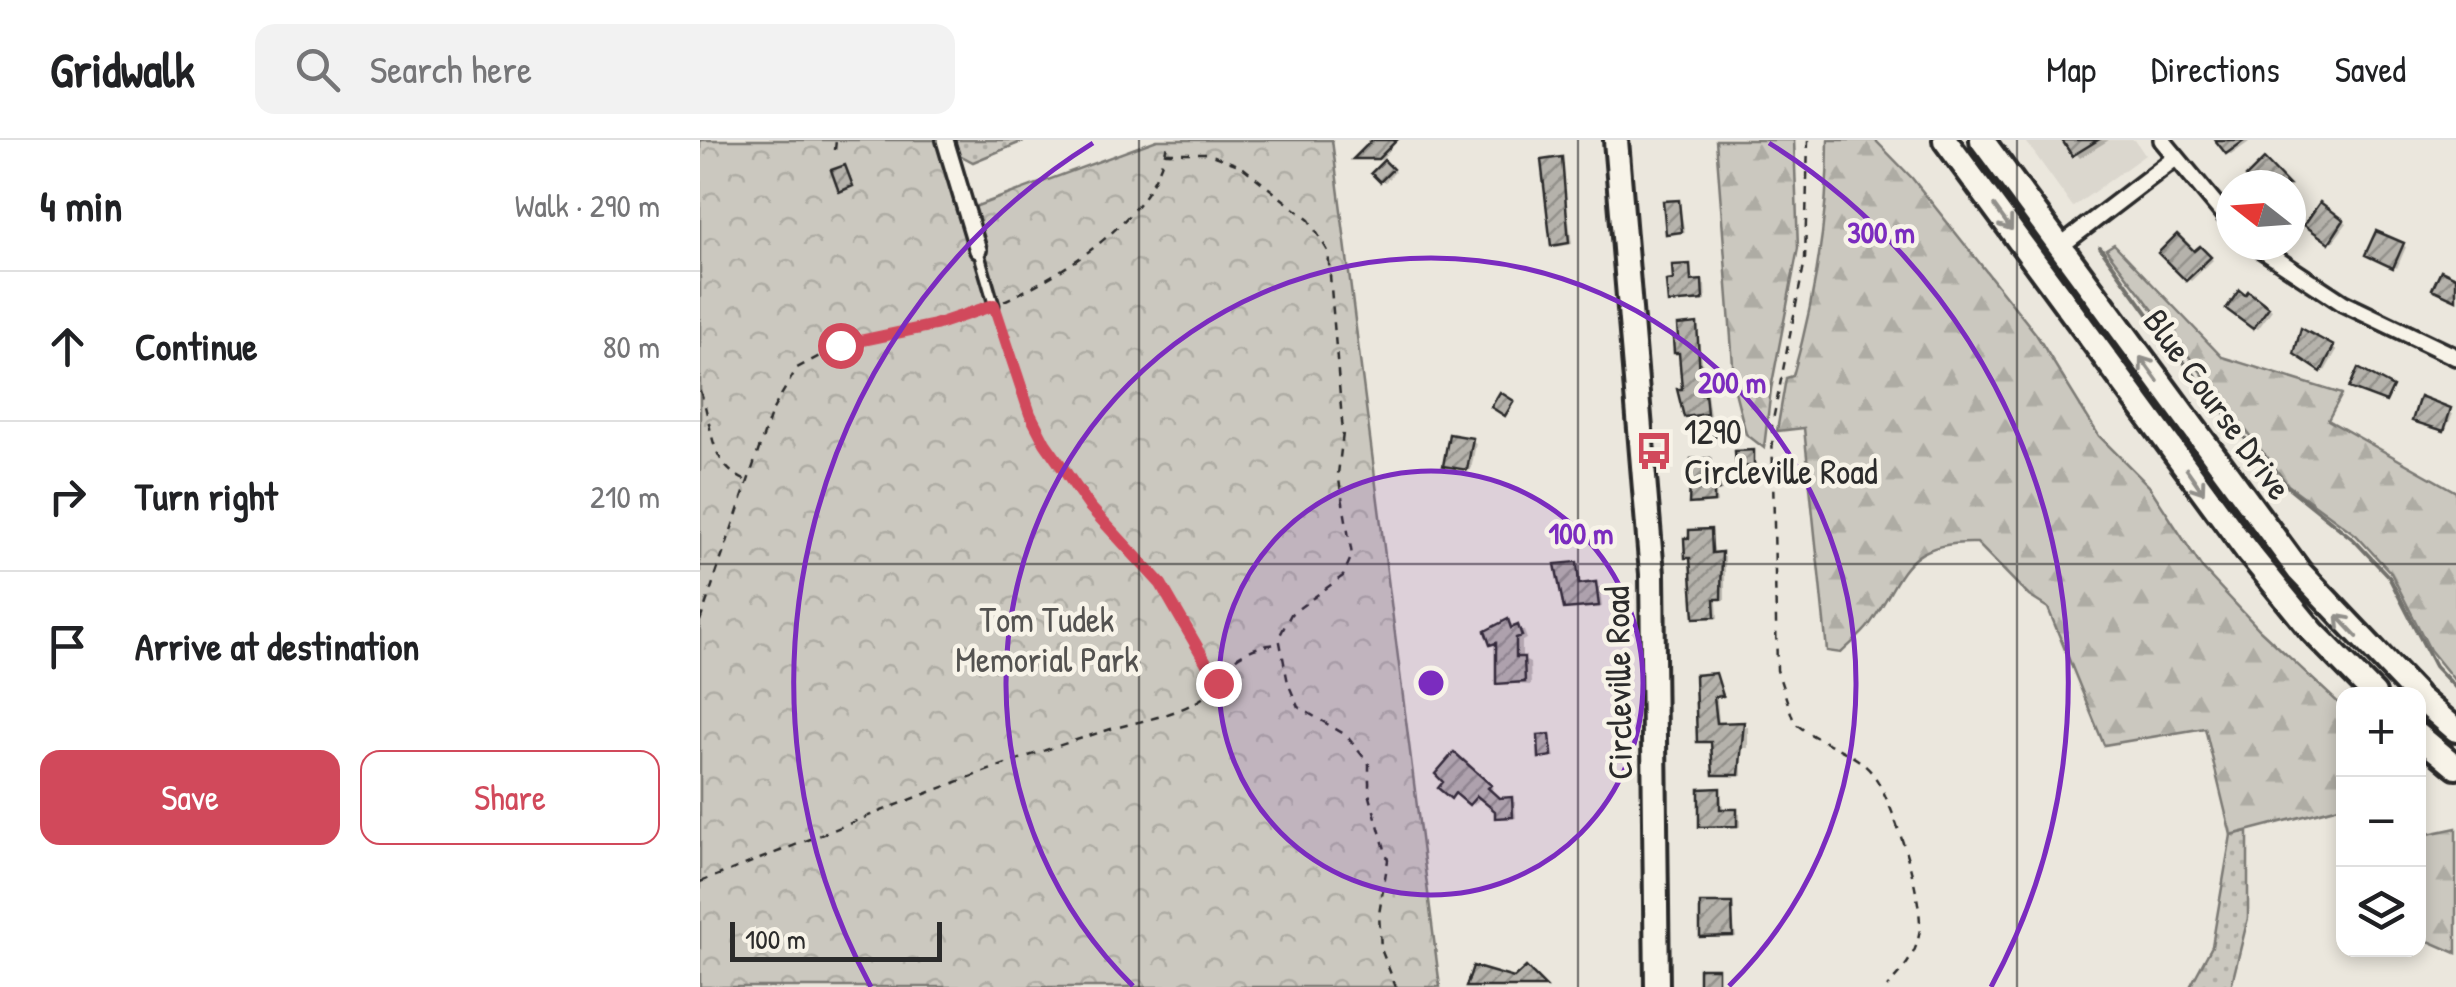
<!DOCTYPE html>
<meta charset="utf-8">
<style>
body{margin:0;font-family:"Patrick Hand",sans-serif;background:#f2f2f2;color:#202124}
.controls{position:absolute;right:30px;bottom:30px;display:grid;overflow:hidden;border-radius:20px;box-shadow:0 5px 15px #0003}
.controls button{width:90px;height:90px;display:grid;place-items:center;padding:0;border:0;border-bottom:2px solid #e0e0e0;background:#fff;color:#202124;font:50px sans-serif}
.compass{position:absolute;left:1516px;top:30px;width:90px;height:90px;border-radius:50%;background:#fff;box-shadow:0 5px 15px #0003;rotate:287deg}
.scale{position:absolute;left:30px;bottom:25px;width:212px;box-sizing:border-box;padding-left:10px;border:5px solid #2b2b2b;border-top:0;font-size:28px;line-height:35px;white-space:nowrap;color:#2b2b2b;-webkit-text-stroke:8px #f7f3e8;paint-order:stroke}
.stop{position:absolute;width:30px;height:30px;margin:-22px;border:8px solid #d1495b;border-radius:50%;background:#fff}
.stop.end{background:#d1495b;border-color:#fff;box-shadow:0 2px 10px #0008}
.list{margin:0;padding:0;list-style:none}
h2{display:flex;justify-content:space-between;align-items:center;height:130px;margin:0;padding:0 40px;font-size:42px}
h2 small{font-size:32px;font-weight:400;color:#757577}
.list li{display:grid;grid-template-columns:65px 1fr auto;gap:30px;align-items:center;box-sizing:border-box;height:150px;padding:0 40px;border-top:2px solid #e0e0e0}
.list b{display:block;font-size:38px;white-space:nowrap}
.list em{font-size:32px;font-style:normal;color:#757577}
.actions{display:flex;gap:20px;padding:30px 40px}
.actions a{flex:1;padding:22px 0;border:2px solid #d1495b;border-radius:20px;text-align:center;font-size:35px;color:#d1495b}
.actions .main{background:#d1495b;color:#fff}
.icon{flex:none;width:55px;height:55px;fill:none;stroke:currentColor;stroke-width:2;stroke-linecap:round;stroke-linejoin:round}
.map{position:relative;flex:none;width:1756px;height:847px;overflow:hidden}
header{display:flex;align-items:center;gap:60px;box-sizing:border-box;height:140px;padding:0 50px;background:#fff;border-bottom:2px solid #e0e0e0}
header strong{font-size:48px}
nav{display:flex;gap:55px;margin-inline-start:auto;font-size:35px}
.search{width:700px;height:90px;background:#f2f2f2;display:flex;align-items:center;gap:25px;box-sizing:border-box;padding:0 35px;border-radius:20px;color:#757577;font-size:38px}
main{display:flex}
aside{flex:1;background:#fff}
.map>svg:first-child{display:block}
.built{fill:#dbd7ce}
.grass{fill:url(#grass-dots);stroke:#7b7a75;stroke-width:2.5}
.forest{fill:url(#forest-firs);stroke:#7b7a75;stroke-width:2.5}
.park{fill:url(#park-crowns);stroke:#7b7a75;stroke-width:2.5}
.shadow{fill:#0003}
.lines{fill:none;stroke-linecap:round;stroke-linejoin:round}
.stream{stroke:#72716c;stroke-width:4}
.building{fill:url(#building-hatch);stroke:#2b2b2b;stroke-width:2.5}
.lane-casing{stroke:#2b2b2b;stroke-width:15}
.street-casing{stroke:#2b2b2b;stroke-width:22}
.secondary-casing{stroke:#2b2b2b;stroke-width:30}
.path{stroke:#2b2b2b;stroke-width:2.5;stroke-dasharray:8 8;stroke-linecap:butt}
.lane{stroke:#f7f3e8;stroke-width:8}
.street{stroke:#f7f3e8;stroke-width:15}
.secondary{stroke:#f7f3e8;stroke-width:22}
.oneway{stroke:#918f8a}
.route{stroke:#d1495b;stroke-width:12}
.grid{fill:none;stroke:#2b2b2b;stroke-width:2.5;stroke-opacity:0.55}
.ring{fill:none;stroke:#7b2cbf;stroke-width:5}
.labels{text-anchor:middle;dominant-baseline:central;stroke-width:9;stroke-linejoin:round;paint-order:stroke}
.street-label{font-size:35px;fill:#2b2b2b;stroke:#f7f3e8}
.poi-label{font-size:35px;fill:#2b2b2b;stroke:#f7f3e8;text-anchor:start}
.park-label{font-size:35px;fill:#535250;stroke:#f7f3e8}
.centre{fill:#7b2cbf;stroke:#f7f3e8;stroke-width:5}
.ring-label{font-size:30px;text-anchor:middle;font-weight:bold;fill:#7b2cbf;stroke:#f7f3e8;stroke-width:9;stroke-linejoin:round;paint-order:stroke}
</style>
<header>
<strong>Gridwalk</strong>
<div class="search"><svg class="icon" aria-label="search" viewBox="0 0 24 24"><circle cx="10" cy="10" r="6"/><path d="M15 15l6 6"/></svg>Search here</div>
<nav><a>Map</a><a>Directions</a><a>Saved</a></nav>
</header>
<main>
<aside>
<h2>4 min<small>Walk · 290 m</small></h2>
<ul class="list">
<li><svg class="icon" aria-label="ahead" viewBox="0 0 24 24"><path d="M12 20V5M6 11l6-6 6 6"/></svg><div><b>Continue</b></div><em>80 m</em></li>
<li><svg class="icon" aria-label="right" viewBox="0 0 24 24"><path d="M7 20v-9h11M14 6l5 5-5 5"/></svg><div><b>Turn right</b></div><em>210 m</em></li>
<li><svg class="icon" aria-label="arrive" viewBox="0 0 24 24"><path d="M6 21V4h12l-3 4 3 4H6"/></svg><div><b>Arrive at destination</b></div></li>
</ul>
<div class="actions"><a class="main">Save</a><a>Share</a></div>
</aside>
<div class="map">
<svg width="1756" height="847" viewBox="0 0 1756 847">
<defs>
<pattern id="grass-dots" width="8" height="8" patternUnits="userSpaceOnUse" patternTransform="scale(2.5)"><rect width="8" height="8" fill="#cbc8bf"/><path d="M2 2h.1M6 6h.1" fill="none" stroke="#aeaca4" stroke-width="1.8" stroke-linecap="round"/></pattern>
<pattern id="forest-firs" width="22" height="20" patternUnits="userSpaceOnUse" patternTransform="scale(2.5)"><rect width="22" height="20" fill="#cbc8bf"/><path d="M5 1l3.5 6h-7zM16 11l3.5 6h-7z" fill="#aeaca4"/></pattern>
<pattern id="park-crowns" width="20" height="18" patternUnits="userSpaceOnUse" patternTransform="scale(2.5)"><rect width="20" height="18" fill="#cbc8bf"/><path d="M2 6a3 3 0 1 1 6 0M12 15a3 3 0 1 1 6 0" fill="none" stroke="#aeaca4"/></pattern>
<pattern id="building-hatch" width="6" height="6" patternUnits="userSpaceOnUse" patternTransform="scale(2.5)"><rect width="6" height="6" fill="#b5b2ab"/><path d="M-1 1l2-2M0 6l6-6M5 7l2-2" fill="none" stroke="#93918b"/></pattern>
</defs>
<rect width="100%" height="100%" fill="#ebe7dd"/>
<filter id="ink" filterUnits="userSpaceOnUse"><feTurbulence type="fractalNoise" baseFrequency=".01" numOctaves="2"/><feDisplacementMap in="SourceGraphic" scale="20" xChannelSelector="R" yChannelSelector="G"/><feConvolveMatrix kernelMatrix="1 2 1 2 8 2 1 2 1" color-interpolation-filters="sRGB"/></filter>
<g filter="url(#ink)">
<path class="built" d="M 1325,0 L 1435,0 L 1445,15 L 1373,67 Z"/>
<path class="grass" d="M 254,0 L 326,0 L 273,22 L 258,14 Z
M 1548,691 L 1548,778 L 1531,847 L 1490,847 L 1512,806 L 1531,695 Z"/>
<path class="forest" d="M 1016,0 L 1094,0 L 1098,108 L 1071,249 L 1064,308 L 1046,294 L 1035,251 Z
M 1128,0 L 1175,0 L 1212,38 L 1336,194 L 1399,296 L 1449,346 L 1502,428 L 1560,490 L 1643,567 L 1643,666 L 1531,695 L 1505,588 L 1404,605 L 1348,468 L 1329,456 L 1277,403 C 1202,401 1205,436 1170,484 C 1162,495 1150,504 1141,513 L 1127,511 L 1104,288 L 1077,291 L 1086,238 L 1093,236 C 1114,161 1128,78 1128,0 Z
M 1414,104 L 1522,217 L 1642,254 L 1628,280 L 1756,352 L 1756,542 L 1730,510 L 1691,433 L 1656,395 L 1588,345 L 1406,109 Z
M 1756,688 L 1756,813 L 1719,797 L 1718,696 Z"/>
<path class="park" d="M 0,0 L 245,0 L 266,70 L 457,0 L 632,0 L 740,847 L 0,847 Z"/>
<path class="shadow" d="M 668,0 L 696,0 L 696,2 L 682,20 L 672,20 Z
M 1365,0 L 1409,0 L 1380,18 Z
M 1518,0 L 1547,0 L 1549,2 L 1531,15 Z
M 861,19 L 872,104 L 857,107 L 854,105 Z
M 688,25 L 695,32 L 685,42 L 681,40 Z
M 979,62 L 985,93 L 972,95 L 968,92 Z
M 1620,65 L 1647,83 L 1633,102 L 1607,85 Z
M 1677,94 L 1706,107 L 1697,128 L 1668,114 Z
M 1504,111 L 1513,120 L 1491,141 L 1488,139 L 1495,113 Z
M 989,127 L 994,143 L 1005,145 L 1006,161 L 974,163 L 970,161 L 975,143 Z
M 1549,154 L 1572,170 L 1558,189 L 1529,169 Z
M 997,186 L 1010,275 L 990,277 L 976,200 Z
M 1603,192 L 1637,210 L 1625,231 L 1597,213 Z
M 1722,260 L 1753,274 L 1744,293 L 1715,280 Z
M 772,301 L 776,303 L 771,330 L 750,326 Z
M 1053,313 L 1057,327 L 1038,326 Z
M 1010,321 L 1020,332 L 1022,351 L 1016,352 L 1017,363 L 996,365 L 992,363 Z
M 1011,392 L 1015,415 L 1025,417 L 1025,460 L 1017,460 L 1018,478 L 1000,478 L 996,476 Z
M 877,424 L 882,446 L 900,447 L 902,467 L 866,467 Z
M 808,482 L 824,491 L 827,499 L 822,501 L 822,519 L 830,523 L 831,545 L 799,543 L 798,507 L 792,503 Z
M 1016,536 L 1025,557 L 1017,558 L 1019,583 L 1048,587 L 1048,608 L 1041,608 L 1042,636 L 1016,634 L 1013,603 L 1000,600 Z
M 850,597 L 855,617 L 846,618 L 842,616 Z
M 758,618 L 793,648 L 790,652 L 800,661 L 815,662 L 816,678 L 798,677 L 797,670 L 782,656 L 774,665 L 760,654 L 752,657 Z
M 1020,651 L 1024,672 L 1040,674 L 1040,687 L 1002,685 Z
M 1031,765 L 1036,797 L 1003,796 Z"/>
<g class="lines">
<path class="stream" d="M 1400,107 L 1471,206 L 1577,338 L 1654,400 L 1689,437 L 1735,526 L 1756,548"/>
</g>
<path class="building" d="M 672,0 L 697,0 L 678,19 L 653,19 Z
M 1362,0 L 1398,0 L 1372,16 Z
M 1515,0 L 1545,0 L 1526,14 Z
M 862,17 L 869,103 L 851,106 L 841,20 Z
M 1564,19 L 1589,45 L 1553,45 L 1546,37 Z
M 684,20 L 693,29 L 680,42 L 671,33 Z
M 145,25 L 153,46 L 139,52 L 131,30 Z
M 979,60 L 982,92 L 966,94 L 963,61 Z
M 1620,62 L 1644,80 L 1629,103 L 1604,85 Z
M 1676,91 L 1704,103 L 1693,128 L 1665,115 Z
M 1477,94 L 1494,111 L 1500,106 L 1511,117 L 1486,141 L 1458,113 Z
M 990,124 L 991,141 L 1002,140 L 1003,160 L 968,163 L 966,141 L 973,140 L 972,125 Z
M 1741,130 L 1756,137 L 1756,160 L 1732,149 Z
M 1539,150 L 1545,155 L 1548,151 L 1569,167 L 1553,189 L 1526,169 Z
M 997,183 L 1001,254 L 1005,253 L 1007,274 L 984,277 L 977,249 L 982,249 L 979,213 L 974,213 L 973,198 L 978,198 L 977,185 Z
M 1601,188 L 1634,206 L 1621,232 L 1594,214 Z
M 1658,228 L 1693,247 L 1686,262 L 1649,248 Z
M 800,252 L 814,261 L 805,276 L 791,267 Z
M 1720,256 L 1751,268 L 1744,291 L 1712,281 Z
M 1022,281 L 1023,296 L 1003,298 L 1002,283 Z
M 749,294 L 773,298 L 767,330 L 743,326 Z
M 1054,310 L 1054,326 L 1036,327 L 1035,311 Z
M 1010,318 L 1011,328 L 1017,327 L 1019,350 L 1014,351 L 1014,362 L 989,364 L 991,319 Z
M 1011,389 L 1012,413 L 1022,412 L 1021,459 L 1014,459 L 1015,477 L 994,478 L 990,418 L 985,418 L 984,398 L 989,398 L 989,390 Z
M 877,422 L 879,444 L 896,442 L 899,466 L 864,469 L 855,424 Z
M 808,479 L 811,488 L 818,485 L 822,496 L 816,498 L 816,517 L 824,517 L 825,542 L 796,544 L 796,503 L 790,505 L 785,491 Z
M 1016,533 L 1023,556 L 1014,557 L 1017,583 L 1044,582 L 1039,635 L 1013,635 L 1011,602 L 997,602 L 995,535 Z
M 850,594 L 852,616 L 839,618 L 838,595 Z
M 754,612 L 791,645 L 788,648 L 799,658 L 812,657 L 813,677 L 795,678 L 795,671 L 777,656 L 769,665 L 755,653 L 751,659 L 738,648 L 743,642 L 735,634 Z
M 1020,648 L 1020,669 L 1037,669 L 1037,686 L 999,687 L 999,649 Z
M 1000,763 L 1032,763 L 1033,796 L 1000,797 Z
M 773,826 L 814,838 L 826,827 L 846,847 L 766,847 Z
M 999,828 L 1018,828 L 1018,847 L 999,847 Z"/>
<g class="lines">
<g class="lane-casing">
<path id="lane" d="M 278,110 L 294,165"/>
</g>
<g class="street-casing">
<path id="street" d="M 245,0 L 278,110
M 1462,0 L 1531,83
M 1555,105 L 1643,163 L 1756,217
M 1359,107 L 1474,19"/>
</g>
<g class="secondary-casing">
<path id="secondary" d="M 916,0 L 952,434 L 957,847
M 1245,0 L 1547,411 L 1613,492 L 1674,554
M 1282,0 L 1599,431 L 1716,554
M 1718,557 L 1756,590
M 1718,595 L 1756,627"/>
</g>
<path class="path" d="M 1108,0 L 1105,120 L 1072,285 L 1077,530 L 1094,582 C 1116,603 1153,609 1172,633 C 1192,657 1226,764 1219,795 C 1215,817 1202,831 1187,847
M 135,10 L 136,0
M 466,13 L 506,13 L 541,26 L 609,80 L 628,111 L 643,293 L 638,334 L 652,415 L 643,436 L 591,474 L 579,497 L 588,543 L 598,567 L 646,595 L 669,624 L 669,653 L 688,720 L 679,774 L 681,809 L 696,847
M 304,161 C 371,129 454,78 468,0
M 298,176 L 331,274 L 345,303 L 390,367 L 461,444 L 518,543 C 524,518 555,505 579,504
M 0,251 C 14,285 7,325 47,341
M 0,481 L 72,271 L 97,228 L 140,205 L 283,170
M 0,742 C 135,691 270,632 408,590 C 441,580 497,573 518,543"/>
<use href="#lane" class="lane"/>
<use href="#street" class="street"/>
<use href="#secondary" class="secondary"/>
</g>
<defs><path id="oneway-shaft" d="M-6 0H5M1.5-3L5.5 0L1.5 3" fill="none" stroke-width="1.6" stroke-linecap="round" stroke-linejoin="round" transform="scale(2.5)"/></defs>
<g class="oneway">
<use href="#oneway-shaft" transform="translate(1303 78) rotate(54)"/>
<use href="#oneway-shaft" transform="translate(1449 229) rotate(-126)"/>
<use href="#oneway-shaft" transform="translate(1495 341) rotate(55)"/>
<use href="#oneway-shaft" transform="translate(1647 486) rotate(-133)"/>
</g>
</g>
<g class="lines" filter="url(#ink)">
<path class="route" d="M 140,205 L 235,185 L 294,165 L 330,274 L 345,303 L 390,367 L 461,444 L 518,543"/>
</g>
<path class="grid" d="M 439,0 L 439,847M 878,0 L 878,847M 1317,0 L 1317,847M 0,424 L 1756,424"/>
<circle cx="731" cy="543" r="212" fill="#7b2cbf" fill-opacity=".12"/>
<g class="ring">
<circle cx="731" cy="543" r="212"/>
<path d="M433 846A425 425 0 1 1 1029 846"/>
<path d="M171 847A637 637 0 0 1 393 3M1069 3A637 637 0 0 1 1291 847"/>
</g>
<defs>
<g id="bus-bare" transform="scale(3)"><path d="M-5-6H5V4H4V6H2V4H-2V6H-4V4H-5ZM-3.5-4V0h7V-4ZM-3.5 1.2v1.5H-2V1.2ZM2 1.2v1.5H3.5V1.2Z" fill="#d1495b" stroke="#f7f3e8" stroke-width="2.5" paint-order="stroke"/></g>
</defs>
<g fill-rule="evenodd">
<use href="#bus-bare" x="954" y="311"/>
</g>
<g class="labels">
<g class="street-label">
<text transform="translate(1518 264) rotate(54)">Blue Course Drive</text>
<text transform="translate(918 543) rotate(-91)">Circleville Road</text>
</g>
<g class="poi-label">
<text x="984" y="291">1290<tspan x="984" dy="40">Circleville Road</tspan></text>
</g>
<g class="park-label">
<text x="347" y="479">Tom Tudek<tspan x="347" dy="40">Memorial Park</tspan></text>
</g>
</g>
<circle cx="731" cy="543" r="15" class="centre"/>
<g class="ring-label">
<text x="1181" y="103">300 m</text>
<text x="1032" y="253">200 m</text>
<text x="881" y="404">100 m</text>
</g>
</svg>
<div class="controls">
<button>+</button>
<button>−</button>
<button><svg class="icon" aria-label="layers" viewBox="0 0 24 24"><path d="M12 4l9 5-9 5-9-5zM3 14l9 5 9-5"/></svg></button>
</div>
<svg class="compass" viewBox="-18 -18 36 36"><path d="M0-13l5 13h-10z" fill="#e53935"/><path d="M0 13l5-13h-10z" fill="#757577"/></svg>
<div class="scale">100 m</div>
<div class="stop" style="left:140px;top:205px"></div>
<div class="stop end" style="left:518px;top:543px"></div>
</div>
</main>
